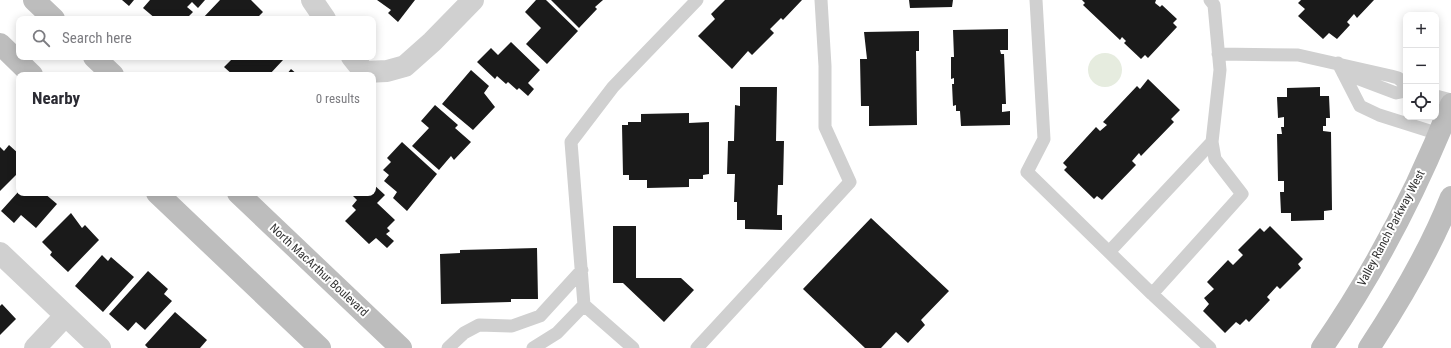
<!DOCTYPE html>
<meta charset="utf-8">
<style>
body{margin:0;font-family:"Roboto Condensed",sans-serif;background:#f2f2f3;color:#2b2b33}
.controls{position:absolute;right:12px;top:12px;display:grid;overflow:hidden;border-radius:8px;box-shadow:0 2px 10px #0003}
.controls button{width:36px;height:36px;display:grid;place-items:center;padding:0;border:0;border-bottom:1px solid #e1e1e2;background:#fff;color:#2b2b33;font:20px sans-serif}
.list{margin:0;padding:0;list-style:none}
h2{display:flex;justify-content:space-between;align-items:center;height:52px;margin:0;padding:0 16px;font-size:17px}
h2 small{font-size:13px;font-weight:400;color:#7c7c81}
.icon{flex:none;width:22px;height:22px;fill:none;stroke:currentColor;stroke-width:2;stroke-linecap:round;stroke-linejoin:round}
.map{position:relative;flex:none;width:1451px;height:348px;overflow:hidden}
.search{position:absolute;background:#fff;box-shadow:0 2px 10px #0003;left:16px;top:16px;width:360px;height:44px;display:flex;align-items:center;gap:10px;box-sizing:border-box;padding:0 14px;border-radius:8px;color:#7c7c81;font-size:15px}
.panel{position:absolute;background:#fff;box-shadow:0 2px 10px #0003;left:16px;top:72px;width:360px;height:124px;border-radius:8px}
.map>svg:first-child{display:block}
.green{fill:#e6ecdf}
.building{fill:#1a1a1a}
.lines{fill:none;stroke-linecap:round;stroke-linejoin:round}
.lane{stroke:#d0d0d0;stroke-width:13}
.street{stroke:#d0d0d0;stroke-width:22}
.secondary{stroke:#bdbdbd;stroke-width:22}
.labels{text-anchor:middle;dominant-baseline:central;stroke-width:4;stroke-linejoin:round;paint-order:stroke}
.street-label{font-size:12px;fill:#333;stroke:#fff}
</style>
<div class="map">
<svg width="1451" height="348" viewBox="0 0 1451 348">
<rect width="100%" height="100%" fill="#fff"/>
<path class="green" d="M1088 70a17 17 0 1 1 34 0a17 17 0 1 1-34 0Z"/>
<path class="building" d="M 122,0 L 134,0 L 129,6 Z
M 150,0 L 205,0 L 198,8 L 192,2 L 187,7 L 193,12 L 186,19 L 156,19 L 143,8 Z
M 220,0 L 251,0 L 263,12 L 256,19 L 202,19 Z
M 377,0 L 415,0 L 398,22 L 388,13 L 391,10 Z
M 536,0 L 546,0 L 578,31 L 547,64 L 526,44 L 541,28 L 525,12 Z
M 551,0 L 603,0 L 595,7 L 597,9 L 579,28 Z
M 725,0 L 802,0 L 783,20 L 781,18 L 770,29 L 774,33 L 752,55 L 748,51 L 732,69 L 698,36 L 715,19 L 711,14 Z
M 909,0 L 953,0 L 952,7 L 910,8 Z
M 1082,0 L 1156,0 L 1155,3 L 1160,7 L 1162,5 L 1177,19 L 1173,23 L 1177,27 L 1148,58 L 1145,55 L 1141,59 L 1124,43 L 1126,41 L 1122,37 L 1120,40 L 1083,5 L 1085,3 Z
M 1301,0 L 1374,0 L 1357,18 L 1354,14 L 1347,22 L 1350,25 L 1337,39 L 1329,33 L 1323,39 L 1298,16 L 1305,9 L 1298,3 Z
M 1008,29 L 1008,50 L 1000,50 L 1001,54 L 1004,54 L 1006,104 L 1002,104 L 1002,112 L 1010,111 L 1010,125 L 961,126 L 960,111 L 956,111 L 956,105 L 953,106 L 952,84 L 954,84 L 954,78 L 951,79 L 951,57 L 954,57 L 953,30 Z
M 919,31 L 919,51 L 916,51 L 917,125 L 869,126 L 869,106 L 861,106 L 860,59 L 867,59 L 864,32 Z
M 511,42 L 540,70 L 528,83 L 534,89 L 528,96 L 519,88 L 517,90 L 508,82 L 506,84 L 497,76 L 495,79 L 477,62 L 491,48 L 498,55 Z
M 234,57 L 280,57 L 283,60 L 269,75 L 233,75 L 224,67 Z
M 291,69 L 298,75 L 286,75 Z
M 471,70 L 489,86 L 484,93 L 495,107 L 473,130 L 442,104 Z
M 1148,79 L 1180,110 L 1171,119 L 1174,122 L 1141,156 L 1139,153 L 1132,161 L 1136,165 L 1102,200 L 1097,196 L 1094,199 L 1064,170 L 1067,167 L 1063,163 L 1096,127 L 1100,131 L 1107,125 L 1103,122 L 1137,86 L 1140,89 Z
M 740,87 L 777,87 L 776,141 L 784,141 L 783,185 L 778,185 L 777,215 L 782,215 L 782,230 L 745,229 L 745,220 L 737,220 L 737,202 L 734,202 L 735,174 L 727,174 L 728,141 L 734,141 L 735,105 L 740,106 Z
M 1320,87 L 1320,96 L 1329,96 L 1330,118 L 1326,118 L 1326,126 L 1323,126 L 1323,131 L 1331,132 L 1332,210 L 1324,211 L 1324,220 L 1291,221 L 1291,213 L 1281,213 L 1280,192 L 1284,192 L 1284,181 L 1278,181 L 1277,134 L 1282,134 L 1281,127 L 1284,127 L 1284,117 L 1278,118 L 1277,97 L 1287,97 L 1287,88 Z
M 435,105 L 458,125 L 455,128 L 471,142 L 454,160 L 451,156 L 439,170 L 412,146 L 429,128 L 421,121 Z
M 689,113 L 689,123 L 709,122 L 709,174 L 703,175 L 703,179 L 689,179 L 689,187 L 647,188 L 647,180 L 629,180 L 629,175 L 623,175 L 622,125 L 628,125 L 628,122 L 641,122 L 641,114 Z
M 402,142 L 437,174 L 407,211 L 393,198 L 397,192 L 384,181 L 389,175 L 383,170 L 391,162 L 387,158 Z
M 9,145 L 19,154 L 19,172 L 0,191 L 0,147 L 4,151 Z
M 373,184 L 385,195 L 377,203 L 395,220 L 387,228 L 390,231 L 386,234 L 394,241 L 387,248 L 376,238 L 369,244 L 345,221 L 356,210 L 352,206 L 357,200 L 353,196 L 355,193 L 373,193 Z
M 19,191 L 19,193 L 44,193 L 57,204 L 36,228 L 21,215 L 14,223 L 1,211 Z
M 71,213 L 82,228 L 85,225 L 99,240 L 68,272 L 50,255 L 52,252 L 42,242 Z
M 871,218 L 949,291 L 921,320 L 925,325 L 908,343 L 896,332 L 881,348 L 865,348 L 803,289 Z
M 613,226 L 636,226 L 636,278 L 681,278 L 694,290 L 664,322 L 623,283 L 613,283 Z
M 1270,226 L 1303,259 L 1298,264 L 1301,268 L 1280,289 L 1277,286 L 1267,297 L 1270,300 L 1249,322 L 1246,319 L 1240,325 L 1236,322 L 1225,333 L 1203,311 L 1209,304 L 1204,298 L 1214,289 L 1207,282 L 1228,260 L 1233,265 L 1243,255 L 1238,250 L 1260,228 L 1264,232 Z
M 537,248 L 538,299 L 511,299 L 511,302 L 441,304 L 440,254 L 460,253 L 460,250 Z
M 102,255 L 108,261 L 111,257 L 134,277 L 103,312 L 75,286 Z
M 148,271 L 168,289 L 164,294 L 172,301 L 145,330 L 136,322 L 128,331 L 109,314 Z
M 2,304 L 16,319 L 0,335 L 0,306 Z
M 175,312 L 207,340 L 200,348 L 148,348 L 145,345 Z"/>
<g class="lines">
<path class="lane" d="M 1036,0 L 1044,139 L 1027,172 L 1152,294
M 1210,0 L 1214,5 L 1220,70 L 1212,142 L 1215,159 L 1242,194 L 1152,294 L 1210,348
M 1218,54 L 1298,55 L 1391,76 L 1398,78 L 1406,85
M 1338,63 L 1360,106 L 1379,115 L 1439,134
M 1343,73 L 1396,93 L 1406,91
M 1436,96 L 1451,100
M 1109,252 L 1212,142
M 584,305 L 633,348
M 448,348 L 464,333 L 479,325 L 512,326 L 540,316 L 582,270
M 533,348 L 557,333 L 584,305 L 571,142 L 613,87 L 697,0
M 697,348 L 850,182 L 825,127 L 825,66 L 821,0"/>
<path class="street" d="M 312,0 L 325,19
M 352,57 L 364,72 L 387,71 L 405,66 L 432,42 L 473,0
M 0,253 L 100,348
M 35,348 L 65,316"/>
<path class="secondary" d="M 34,0 L 54,19
M 0,44 L 32,75
M 94,57 L 113,75
M 157,193 L 320,348
M 238,193 L 401,348
M 1322,348 C 1373,274 1418,188 1451,104
M 1369,348 C 1400,301 1430,250 1451,197"/>
</g>
<g class="labels">
<g class="street-label">
<text transform="translate(1391 228) rotate(-62)">Valley Ranch Parkway West</text>
<text transform="translate(319 270) rotate(43)">North MacArthur Boulevard</text>
</g>
</g>
</svg>
<div class="controls">
<button>+</button>
<button>−</button>
<button><svg class="icon" aria-label="locate" viewBox="0 0 24 24"><circle cx="12" cy="12" r="6"/><path d="M12 2v4M12 18v4M2 12h4M18 12h4"/></svg></button>
</div>
<div class="search"><svg class="icon" aria-label="search" viewBox="0 0 24 24"><circle cx="10" cy="10" r="6"/><path d="M15 15l6 6"/></svg>Search here</div>
<section class="panel">
<h2>Nearby<small>0 results</small></h2>
<ul class="list">
</ul>
</section>
</div>
